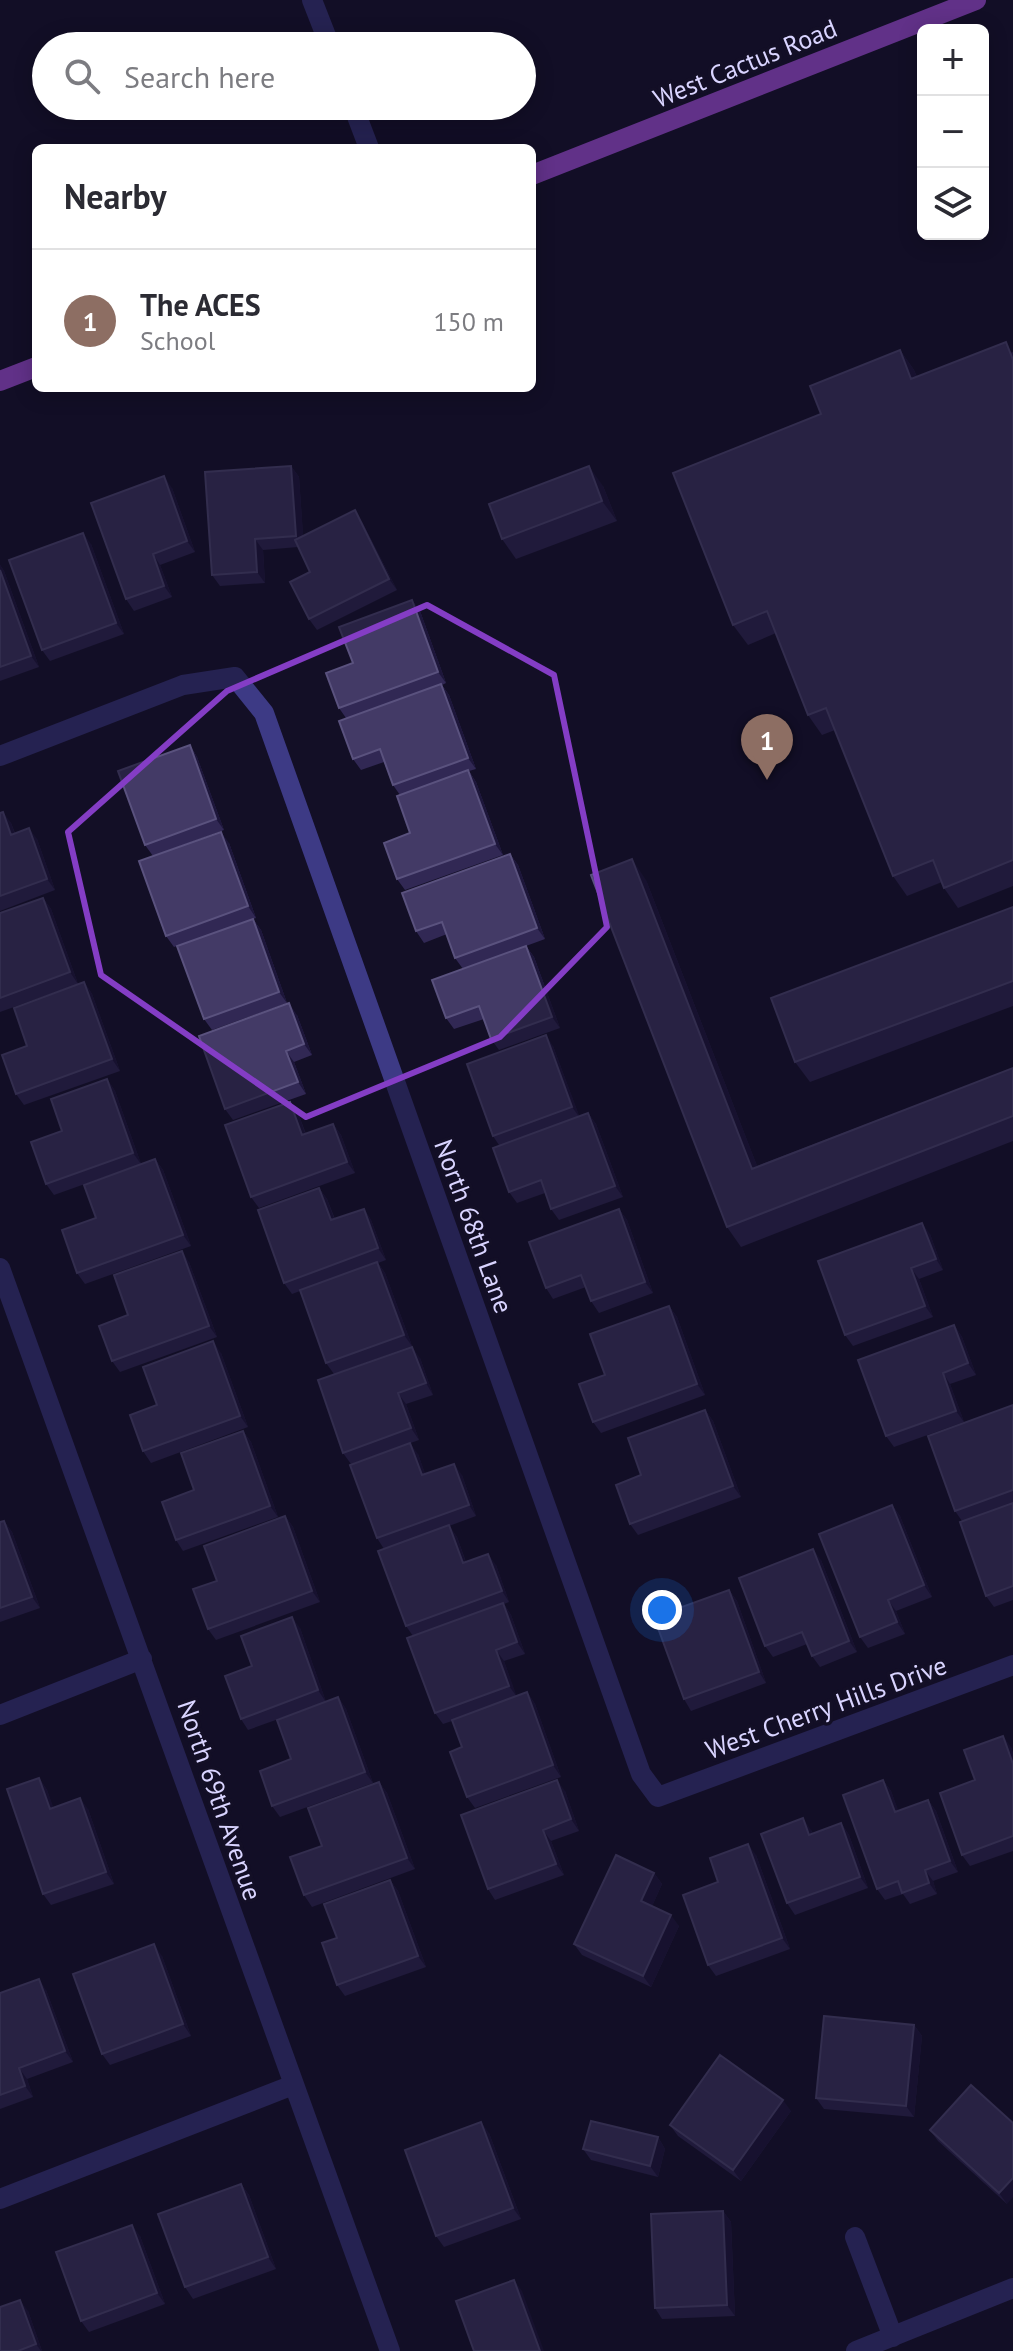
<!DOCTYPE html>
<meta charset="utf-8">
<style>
body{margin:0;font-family:"PT Sans",sans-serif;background:#f2f2f3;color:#2b2b33}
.controls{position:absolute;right:24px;top:24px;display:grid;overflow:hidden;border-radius:12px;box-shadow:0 4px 20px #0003}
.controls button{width:72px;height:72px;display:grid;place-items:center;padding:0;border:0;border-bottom:2px solid #e1e1e2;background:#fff;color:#2b2b33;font:40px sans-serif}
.you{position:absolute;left:662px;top:1610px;width:28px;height:28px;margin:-20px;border:6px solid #fff;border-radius:50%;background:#1a73e8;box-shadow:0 0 0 12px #1a73e833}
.badge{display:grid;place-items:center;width:52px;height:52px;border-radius:50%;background:#187f8f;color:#fff;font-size:26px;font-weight:700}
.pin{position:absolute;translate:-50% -66px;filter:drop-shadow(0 2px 4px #0008)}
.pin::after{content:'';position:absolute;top:42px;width:28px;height:24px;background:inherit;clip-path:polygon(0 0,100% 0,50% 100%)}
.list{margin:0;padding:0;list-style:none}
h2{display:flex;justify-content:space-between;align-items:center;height:104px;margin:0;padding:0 32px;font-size:34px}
h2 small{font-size:26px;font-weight:400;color:#7c7c81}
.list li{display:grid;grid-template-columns:52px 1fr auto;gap:24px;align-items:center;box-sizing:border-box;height:144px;padding:0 32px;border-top:2px solid #e1e1e2}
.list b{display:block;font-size:30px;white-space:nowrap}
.list p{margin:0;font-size:26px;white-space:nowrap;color:#7c7c81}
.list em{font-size:26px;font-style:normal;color:#7c7c81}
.icon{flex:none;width:44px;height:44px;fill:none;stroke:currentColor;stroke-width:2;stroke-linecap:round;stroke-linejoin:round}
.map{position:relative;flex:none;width:1013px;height:2351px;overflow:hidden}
.search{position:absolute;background:#fff;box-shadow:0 4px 20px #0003;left:32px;top:32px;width:504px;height:88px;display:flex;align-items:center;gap:20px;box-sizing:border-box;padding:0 28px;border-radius:44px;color:#7c7c81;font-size:30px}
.panel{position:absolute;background:#fff;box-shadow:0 4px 20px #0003;left:32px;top:144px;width:504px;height:248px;border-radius:12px}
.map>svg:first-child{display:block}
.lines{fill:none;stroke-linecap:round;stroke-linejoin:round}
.minor{stroke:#3d3a85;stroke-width:20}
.major{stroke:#c25bff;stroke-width:20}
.wall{fill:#312854}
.shaded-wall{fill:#1d163a}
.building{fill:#433a66;stroke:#5a527e;stroke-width:2}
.marked{fill:none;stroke:#843dc5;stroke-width:6;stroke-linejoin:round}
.labels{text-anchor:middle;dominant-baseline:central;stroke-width:7;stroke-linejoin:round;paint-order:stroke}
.street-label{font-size:26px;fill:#d9d4ff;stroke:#130f26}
</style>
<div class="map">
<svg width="1013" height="2351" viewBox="0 0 1013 2351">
<rect width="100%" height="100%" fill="#130f26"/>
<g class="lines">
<path class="minor" d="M 312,0 L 330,46
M 353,106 L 369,148
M 0,756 L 183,685 L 235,677 L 264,713 L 641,1774 L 658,1797 L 1013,1665
M 0,1268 L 390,2351
M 0,1715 L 142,1659
M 0,2199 L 293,2085
M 855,2237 L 893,2337
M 856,2351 L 1013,2288"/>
<path class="major" d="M 532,175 L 976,0
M 0,381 L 36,367"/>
</g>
<path class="wall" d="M 900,350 L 914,370 L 917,377 L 1013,352 L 1013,886 L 958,908 L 944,888 L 942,882 L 907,896 L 893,876 L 835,730 L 822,735 L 808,715 L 776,633 L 748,645 L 733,625 L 821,414 Z
M 291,466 L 299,477 L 303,536 L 362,522 L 397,590 L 317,630 L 309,619 L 310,572 L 298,547 L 263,550 L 265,583 L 220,586 L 212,575 Z
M 603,486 L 617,521 L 516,559 L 502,539 Z
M 172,488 L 195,552 L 160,565 L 172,597 L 134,611 L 126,599 Z
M 91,544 L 124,634 L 50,661 L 42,650 Z
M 0,565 L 4,571 L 39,667 L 0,681 Z
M 412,600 L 420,611 L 446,683 L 442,685 L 449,695 L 476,769 L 469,771 L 476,782 L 503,855 L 405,890 L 397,879 L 410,833 L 400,795 L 393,785 L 384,762 L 361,770 L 353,759 L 346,718 L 339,708 L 353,663 Z
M 190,745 L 197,757 L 224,830 L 153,856 L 145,845 Z
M 0,813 L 11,823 L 15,833 L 37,839 L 55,890 L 0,911 Z
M 229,843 L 256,918 L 174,947 L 166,936 Z
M 510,854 L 518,865 L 545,939 L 526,946 L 534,957 L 560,1028 L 499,1050 L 491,1039 L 484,1019 L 454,1029 L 446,1018 L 463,969 L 455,958 L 447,934 L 424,943 L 416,931 Z
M 646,880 L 757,1166 L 1013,1068 L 1013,1141 L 741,1247 L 727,1227 Z
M 43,898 L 51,909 L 78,984 L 0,1012 L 0,913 Z
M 1013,907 L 1013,1006 L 810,1082 L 795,1062 Z
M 253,919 L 261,930 L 287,1003 L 212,1030 L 204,1019 Z
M 84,982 L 92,994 L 120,1071 L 24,1105 L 16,1094 L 27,1046 Z
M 297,1015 L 312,1055 L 294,1062 L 306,1094 L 233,1120 L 225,1109 Z
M 553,1046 L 579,1116 L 588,1113 L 596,1124 L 623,1197 L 559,1220 L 551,1209 L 545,1193 L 517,1203 L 509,1192 L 499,1145 L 493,1136 Z
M 107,1079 L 115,1091 L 141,1164 L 54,1195 L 46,1184 L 62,1131 Z
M 298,1113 L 306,1134 L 333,1124 L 341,1135 L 355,1173 L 259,1208 L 251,1197 Z
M 155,1159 L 163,1170 L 191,1246 L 85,1284 L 77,1273 L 96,1218 Z
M 319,1188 L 327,1199 L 335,1219 L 364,1209 L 371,1220 L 386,1260 L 378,1263 L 385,1273 L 412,1346 L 334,1374 L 326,1363 L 300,1291 L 292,1294 L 284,1283 Z
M 619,1209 L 627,1220 L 653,1293 L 599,1313 L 591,1301 L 586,1287 L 553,1299 L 546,1288 Z
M 930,1234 L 943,1270 L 919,1279 L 933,1317 L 853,1346 L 845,1335 Z
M 189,1262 L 217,1337 L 120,1372 L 112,1361 L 128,1315 Z
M 669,1306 L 677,1317 L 705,1395 L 601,1433 L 593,1422 L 605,1375 Z
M 954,1325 L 962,1337 L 976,1375 L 950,1384 L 964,1422 L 894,1447 L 886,1436 Z
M 221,1353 L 248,1427 L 151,1463 L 143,1451 L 157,1405 Z
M 420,1358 L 433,1395 L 406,1404 L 419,1440 L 351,1464 L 343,1453 Z
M 1013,1405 L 1013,1600 L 994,1607 L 986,1596 L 962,1521 L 955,1511 Z
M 705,1410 L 713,1421 L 741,1497 L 638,1535 L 630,1524 L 641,1475 Z
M 243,1431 L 251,1442 L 278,1517 L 183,1551 L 176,1540 L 194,1490 Z
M 418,1454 L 425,1474 L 462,1475 L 476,1516 L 449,1526 L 457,1537 L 466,1562 L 496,1565 L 509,1602 L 504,1604 L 511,1615 L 525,1654 L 504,1661 L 516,1696 L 527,1692 L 535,1704 L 561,1777 L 475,1808 L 467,1797 L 462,1747 L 452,1721 L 443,1724 L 435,1713 L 413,1636 L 406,1626 L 384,1549 L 377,1538 Z
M 892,1505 L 900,1516 L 932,1597 L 896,1611 L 905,1634 L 868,1648 L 860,1637 Z
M 285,1516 L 293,1527 L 320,1602 L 216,1640 L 208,1629 L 217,1581 Z
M 4,1521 L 12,1532 L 40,1608 L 0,1622 L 0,1522 Z
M 821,1560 L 857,1652 L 820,1667 L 812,1656 L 807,1644 L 773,1657 L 765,1646 Z
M 729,1590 L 737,1601 L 766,1683 L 691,1711 L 684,1699 Z
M 300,1628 L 326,1702 L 248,1730 L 241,1719 L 252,1666 Z
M 338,1697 L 346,1709 L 373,1783 L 280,1817 L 272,1806 L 291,1759 Z
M 1011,1747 L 1013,1754 L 1013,1851 L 970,1866 L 962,1855 L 975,1780 Z
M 39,1778 L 47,1790 L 53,1808 L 88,1809 L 114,1884 L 51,1905 L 43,1894 Z
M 883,1780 L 891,1791 L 898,1811 L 928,1800 L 936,1811 L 958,1872 L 933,1881 L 937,1894 L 910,1904 L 903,1894 L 885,1900 L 877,1889 Z
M 379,1782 L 387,1793 L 415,1869 L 312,1907 L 304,1895 L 322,1846 Z
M 565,1791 L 579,1831 L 551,1841 L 564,1875 L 495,1900 L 488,1889 Z
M 841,1823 L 849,1835 L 868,1888 L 795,1915 L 787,1903 L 811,1830 L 813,1834 Z
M 756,1855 L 790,1949 L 716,1976 L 708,1965 L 718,1882 Z
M 654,1873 L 662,1884 L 652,1906 L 679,1926 L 651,1987 L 582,1955 L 574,1944 Z
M 390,1880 L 398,1891 L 426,1967 L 345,1996 L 337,1985 L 337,1938 Z
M 162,1956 L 191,2036 L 110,2065 L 102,2054 Z
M 46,1990 L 73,2062 L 27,2079 L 33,2097 L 0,2109 L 0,1993 Z
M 914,2025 L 922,2036 L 914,2117 L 824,2109 L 816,2098 Z
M 971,2085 L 1007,2204 L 938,2141 L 930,2130 Z
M 791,2111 L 741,2181 L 678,2136 L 670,2125 Z
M 489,2133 L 521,2219 L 444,2247 L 436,2236 Z
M 658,2137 L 665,2149 L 658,2177 L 591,2160 L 583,2149 Z
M 241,2184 L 249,2195 L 276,2269 L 193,2299 L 185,2287 Z
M 723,2211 L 731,2222 L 735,2316 L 662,2319 L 655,2308 Z
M 140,2236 L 165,2304 L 89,2332 L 81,2321 Z
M 28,2311 L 42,2351 L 0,2351 Z"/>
<path class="shaded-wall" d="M 900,350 L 914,370 L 926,400 L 911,379 Z
M 291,466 L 299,477 L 304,547 L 296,536 Z
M 589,466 L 603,486 L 617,521 L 602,501 Z
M 164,476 L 172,488 L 195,552 L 187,541 Z
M 355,510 L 362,522 L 397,590 L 389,579 Z
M 83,533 L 91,544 L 124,634 L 116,623 Z
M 255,539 L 263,550 L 265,583 L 257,572 Z
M 153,554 L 160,565 L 172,597 L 164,586 Z
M 0,565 L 4,571 L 39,667 L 31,656 L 0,570 Z
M 412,600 L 420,611 L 446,683 L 438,672 Z
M 441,684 L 449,695 L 476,769 L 468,758 Z
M 190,745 L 197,757 L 224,830 L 216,819 Z
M 468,770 L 476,782 L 503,855 L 495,844 Z
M 3,812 L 11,823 L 19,846 L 11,835 Z
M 29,828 L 37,839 L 55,890 L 47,879 Z
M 221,832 L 229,843 L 256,918 L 248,906 Z
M 510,854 L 518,865 L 545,939 L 537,928 Z
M 632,859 L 646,880 L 766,1189 L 752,1169 Z
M 43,898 L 51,909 L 78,984 L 70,972 Z
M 253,919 L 261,930 L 287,1003 L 279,992 Z
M 526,946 L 534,957 L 560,1028 L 552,1017 Z
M 84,982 L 92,994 L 120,1071 L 112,1059 Z
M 289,1003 L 297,1015 L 312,1055 L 304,1044 Z
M 546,1035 L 553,1046 L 580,1118 L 572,1107 Z
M 286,1051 L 294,1062 L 306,1094 L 298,1082 Z
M 107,1079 L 115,1091 L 141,1164 L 133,1153 Z
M 290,1102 L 298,1113 L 310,1147 L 302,1135 Z
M 588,1113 L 596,1124 L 623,1197 L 615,1186 Z
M 333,1124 L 341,1135 L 355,1173 L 347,1162 Z
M 155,1159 L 163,1170 L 191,1246 L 183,1235 Z
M 319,1188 L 327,1199 L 339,1232 L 331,1220 Z
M 364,1209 L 371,1220 L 386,1260 L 378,1248 Z
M 619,1209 L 627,1220 L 653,1293 L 645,1282 Z
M 922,1223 L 930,1234 L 943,1270 L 936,1259 Z
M 182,1251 L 189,1262 L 217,1337 L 209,1326 Z
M 377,1262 L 385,1273 L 412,1346 L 404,1335 Z
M 911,1268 L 919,1279 L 933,1317 L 925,1306 Z
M 669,1306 L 677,1317 L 705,1395 L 697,1384 Z
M 954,1325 L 962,1337 L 976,1375 L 968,1363 Z
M 213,1341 L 221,1353 L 248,1427 L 240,1416 Z
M 412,1347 L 420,1358 L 433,1395 L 426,1383 Z
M 943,1373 L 950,1384 L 964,1422 L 956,1411 Z
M 398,1393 L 406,1404 L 419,1440 L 411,1428 Z
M 705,1410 L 713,1421 L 741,1497 L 733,1486 Z
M 243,1431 L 251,1442 L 278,1517 L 270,1506 Z
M 410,1443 L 418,1454 L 430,1487 L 422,1475 Z
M 454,1464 L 462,1475 L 476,1516 L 469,1505 Z
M 892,1505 L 900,1516 L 932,1597 L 924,1585 Z
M 285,1516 L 293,1527 L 320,1602 L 312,1591 Z
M 4,1521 L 12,1532 L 40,1608 L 32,1597 Z
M 449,1525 L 457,1537 L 470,1575 L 463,1563 Z
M 813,1549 L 821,1560 L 857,1652 L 849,1641 Z
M 488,1554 L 496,1565 L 509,1602 L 502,1591 Z
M 729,1590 L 737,1601 L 766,1683 L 759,1672 Z
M 888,1600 L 896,1611 L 905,1634 L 897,1622 Z
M 503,1603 L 511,1615 L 525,1654 L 517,1642 Z
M 292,1617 L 300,1628 L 326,1702 L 318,1690 Z
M 496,1650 L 504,1661 L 517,1697 L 509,1686 Z
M 527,1692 L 535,1704 L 561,1777 L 553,1765 Z
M 338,1697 L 346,1709 L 373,1783 L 365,1772 Z
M 1003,1736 L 1011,1747 L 1013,1754 L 1013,1764 Z
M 39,1778 L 47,1790 L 58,1820 L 50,1809 Z
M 557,1780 L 565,1791 L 579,1831 L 571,1819 Z
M 883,1780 L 891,1791 L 903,1823 L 895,1812 Z
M 379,1782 L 387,1793 L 415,1869 L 407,1858 Z
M 80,1798 L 88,1809 L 114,1884 L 106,1872 Z
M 928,1800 L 936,1811 L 958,1872 L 950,1861 Z
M 803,1818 L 811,1830 L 817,1846 L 809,1835 Z
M 841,1823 L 849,1835 L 868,1888 L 860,1877 Z
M 543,1830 L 551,1841 L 564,1875 L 556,1864 Z
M 748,1844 L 756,1855 L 790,1949 L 782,1938 Z
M 925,1870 L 933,1881 L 937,1894 L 929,1883 Z
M 654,1873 L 662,1884 L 649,1913 L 641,1901 Z
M 390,1880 L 398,1891 L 426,1967 L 418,1956 Z
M 671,1915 L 679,1926 L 651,1987 L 643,1976 Z
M 154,1944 L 162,1956 L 191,2036 L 183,2024 Z
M 39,1979 L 46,1990 L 73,2062 L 65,2051 Z
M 914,2025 L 922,2036 L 914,2117 L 906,2106 Z
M 19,2068 L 27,2079 L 33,2097 L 25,2086 Z
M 783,2100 L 791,2111 L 741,2181 L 733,2170 Z
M 481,2122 L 489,2133 L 521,2219 L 513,2208 Z
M 658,2137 L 665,2149 L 658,2177 L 650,2166 Z
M 1013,2178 L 1013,2197 L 1007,2204 L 999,2193 Z
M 241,2184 L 249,2195 L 276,2269 L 268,2257 Z
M 723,2211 L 731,2222 L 735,2316 L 727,2305 Z
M 132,2225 L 140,2236 L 165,2304 L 157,2293 Z
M 514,2280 L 522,2291 L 544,2351 L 540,2351 Z
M 20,2300 L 28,2311 L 42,2351 L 41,2351 L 36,2344 Z"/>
<path class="building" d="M 1006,342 L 1013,360 L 1013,860 L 944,888 L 933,860 L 893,876 L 826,708 L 808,715 L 767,611 L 733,625 L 673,473 L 821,414 L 810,386 L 900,350 L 911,379 Z
M 291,466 L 296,536 L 255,539 L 257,572 L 212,575 L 205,472 Z
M 589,466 L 602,501 L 502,539 L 489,504 Z
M 164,476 L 187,541 L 153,554 L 164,586 L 126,599 L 91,503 Z
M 355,510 L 389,579 L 309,619 L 290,582 L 310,572 L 295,540 Z
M 83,533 L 116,623 L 42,650 L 9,560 Z
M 0,570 L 31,656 L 0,667 Z
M 412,600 L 438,672 L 339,708 L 326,673 L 353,663 L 339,627 Z
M 441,684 L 468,758 L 393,785 L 380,749 L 353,759 L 339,721 Z
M 190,745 L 216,819 L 145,845 L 118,771 Z
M 468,770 L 495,844 L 397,879 L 384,843 L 410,833 L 397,796 Z
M 3,812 L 11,835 L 29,828 L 47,879 L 0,896 L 0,813 Z
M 221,832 L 248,906 L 166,936 L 139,861 Z
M 510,854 L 537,928 L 455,958 L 442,922 L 416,931 L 402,893 Z
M 632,859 L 752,1169 L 1013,1068 L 1013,1116 L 727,1227 L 591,875 Z
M 43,898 L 70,972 L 0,998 L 0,913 Z
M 1013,907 L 1013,981 L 795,1062 L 771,998 Z
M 253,919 L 279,992 L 204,1019 L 177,946 Z
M 526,946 L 552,1017 L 491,1039 L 479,1006 L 446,1018 L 432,980 Z
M 84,982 L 112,1059 L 16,1094 L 2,1055 L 27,1046 L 14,1008 Z
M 289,1003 L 304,1044 L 286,1051 L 298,1082 L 225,1109 L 199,1036 Z
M 546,1035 L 572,1107 L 493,1136 L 467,1064 Z
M 107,1079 L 133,1153 L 46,1184 L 31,1142 L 62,1131 L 51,1099 Z
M 290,1102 L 302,1135 L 333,1124 L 347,1162 L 251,1197 L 225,1125 Z
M 588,1113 L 615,1186 L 551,1209 L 541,1180 L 509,1192 L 493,1148 Z
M 155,1159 L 183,1235 L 77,1273 L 62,1230 L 96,1218 L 84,1185 Z
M 319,1188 L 331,1220 L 364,1209 L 378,1248 L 284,1283 L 258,1210 Z
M 619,1209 L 645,1282 L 591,1301 L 581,1275 L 546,1288 L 529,1242 Z
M 922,1223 L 936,1259 L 911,1268 L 925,1306 L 845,1335 L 818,1261 Z
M 182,1251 L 209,1326 L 112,1361 L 99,1326 L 128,1315 L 114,1275 Z
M 377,1262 L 404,1335 L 326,1363 L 300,1290 Z
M 669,1306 L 697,1384 L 593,1422 L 579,1384 L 605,1375 L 590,1334 Z
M 954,1325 L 968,1363 L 943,1373 L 956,1411 L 886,1436 L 858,1360 Z
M 213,1341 L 240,1416 L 143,1451 L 130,1415 L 157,1405 L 143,1367 Z
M 412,1347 L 426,1383 L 398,1393 L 411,1428 L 343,1453 L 318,1380 Z
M 1013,1405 L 1013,1490 L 955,1511 L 928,1436 Z
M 705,1410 L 733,1486 L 630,1524 L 616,1485 L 641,1475 L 628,1438 Z
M 243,1431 L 270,1506 L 176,1540 L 162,1502 L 194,1490 L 181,1453 Z
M 410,1443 L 422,1475 L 454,1464 L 469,1505 L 377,1538 L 350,1465 Z
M 1013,1503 L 1013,1586 L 986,1596 L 960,1522 Z
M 892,1505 L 924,1585 L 888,1600 L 897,1622 L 860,1637 L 819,1534 Z
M 285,1516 L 312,1591 L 208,1629 L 193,1589 L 217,1581 L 204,1546 Z
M 4,1521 L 32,1597 L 0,1608 L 0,1522 Z
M 449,1525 L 463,1563 L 488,1554 L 502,1591 L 406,1626 L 378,1551 Z
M 813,1549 L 849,1641 L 812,1656 L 802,1632 L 765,1646 L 739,1578 Z
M 729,1590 L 759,1672 L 684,1699 L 654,1617 Z
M 503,1603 L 517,1642 L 496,1650 L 509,1686 L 435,1713 L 407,1638 Z
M 292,1617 L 318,1690 L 241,1719 L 225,1676 L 252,1666 L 241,1636 Z
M 527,1692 L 553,1765 L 467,1797 L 450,1752 L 462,1747 L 452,1720 Z
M 338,1697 L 365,1772 L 272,1806 L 260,1771 L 291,1759 L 277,1720 Z
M 1003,1736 L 1013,1764 L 1013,1836 L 962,1855 L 940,1793 L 975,1780 L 964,1750 Z
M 39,1778 L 50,1809 L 80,1798 L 106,1872 L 43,1894 L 7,1789 Z
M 557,1780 L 571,1819 L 543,1830 L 556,1864 L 488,1889 L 461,1815 Z
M 883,1780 L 895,1812 L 928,1800 L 950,1861 L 925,1870 L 929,1883 L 902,1893 L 898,1881 L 877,1889 L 843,1795 Z
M 379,1782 L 407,1858 L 304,1895 L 290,1857 L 322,1846 L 308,1808 Z
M 803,1818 L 809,1835 L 841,1823 L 860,1877 L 787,1903 L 761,1834 Z
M 748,1844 L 782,1938 L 708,1965 L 683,1895 L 718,1882 L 710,1858 Z
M 616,1855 L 654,1873 L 641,1901 L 671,1915 L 643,1976 L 574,1944 Z
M 390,1880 L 418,1956 L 337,1985 L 322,1943 L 337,1938 L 324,1904 Z
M 154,1944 L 183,2024 L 102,2054 L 73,1974 Z
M 39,1979 L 65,2051 L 19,2068 L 25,2086 L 0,2095 L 0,1993 Z
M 824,2016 L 914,2025 L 906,2106 L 816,2098 Z
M 720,2055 L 783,2100 L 733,2170 L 670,2125 Z
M 971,2085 L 1013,2123 L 1013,2178 L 999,2193 L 930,2130 Z
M 591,2121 L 658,2137 L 650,2166 L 583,2149 Z
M 481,2122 L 513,2208 L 436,2236 L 405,2150 Z
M 241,2184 L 268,2257 L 185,2287 L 158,2214 Z
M 723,2211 L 727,2305 L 655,2308 L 651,2214 Z
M 132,2225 L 157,2293 L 81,2321 L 56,2252 Z
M 514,2280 L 540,2351 L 474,2351 L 456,2301 Z
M 20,2300 L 36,2344 L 18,2351 L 0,2351 L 0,2307 Z"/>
<path d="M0 0H1013V2351H0ZM 427,605 L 554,675 L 607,927 L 500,1037 L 306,1117 L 101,975 L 68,832 L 227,691 Z" fill="#130f26" fill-opacity=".55" fill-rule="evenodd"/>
<path class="marked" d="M 427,605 L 554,675 L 607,927 L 500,1037 L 306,1117 L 101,975 L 68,832 L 227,691 Z"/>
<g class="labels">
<g class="street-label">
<text transform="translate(745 63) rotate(-22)">West Cactus Road</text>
<text transform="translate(474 1226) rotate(70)">North 68th Lane</text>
<text transform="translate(826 1707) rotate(-20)">West Cherry Hills Drive</text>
<text transform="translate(220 1800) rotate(71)">North 69th Avenue</text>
</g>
</g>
</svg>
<div class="controls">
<button>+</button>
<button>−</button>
<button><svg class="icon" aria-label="layers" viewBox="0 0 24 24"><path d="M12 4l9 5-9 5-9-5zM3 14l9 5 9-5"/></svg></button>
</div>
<div class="you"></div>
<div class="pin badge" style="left:767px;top:780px;background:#8d6e63">1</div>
<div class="search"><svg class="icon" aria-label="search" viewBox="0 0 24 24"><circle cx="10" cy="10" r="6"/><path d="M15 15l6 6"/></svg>Search here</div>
<section class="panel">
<h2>Nearby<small></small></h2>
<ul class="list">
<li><span class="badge" style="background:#8d6e63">1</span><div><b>The ACES</b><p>School</p></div><em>150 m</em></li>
</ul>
</section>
</div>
